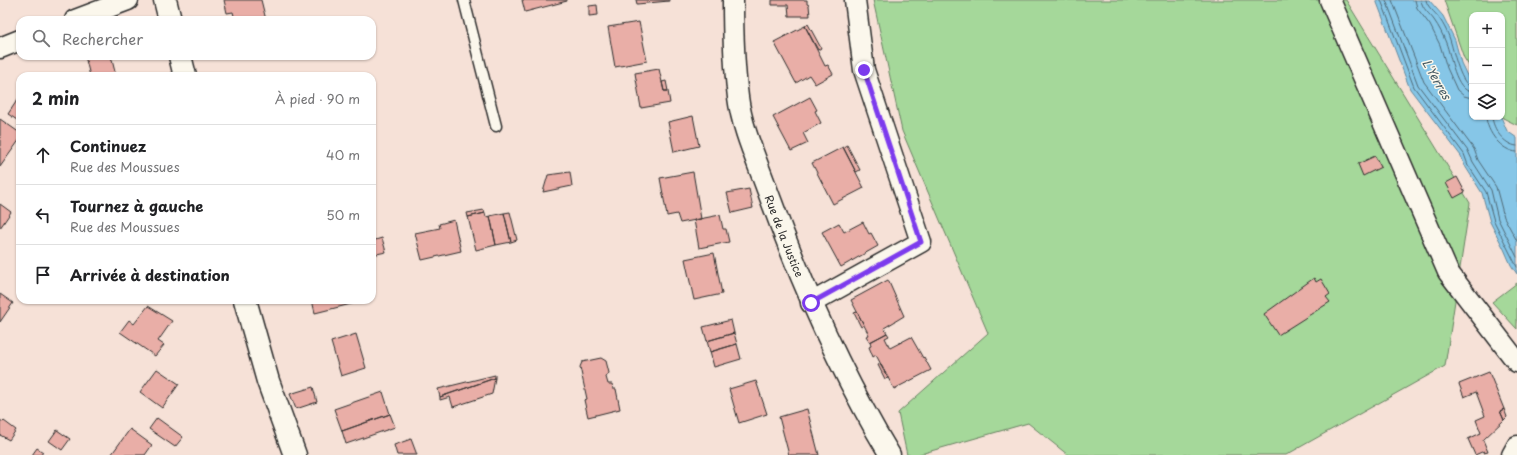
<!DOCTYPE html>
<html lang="fr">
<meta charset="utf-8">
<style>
body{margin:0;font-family:"Playpen Sans",sans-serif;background:#f6f6f6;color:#202124}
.controls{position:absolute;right:12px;top:12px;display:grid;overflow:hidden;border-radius:8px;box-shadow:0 1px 3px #0004}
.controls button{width:36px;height:36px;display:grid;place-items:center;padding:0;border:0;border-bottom:1px solid #e0e0e0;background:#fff;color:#202124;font:20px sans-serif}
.stop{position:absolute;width:12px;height:12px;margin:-9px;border:3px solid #7c3aed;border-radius:50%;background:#fff}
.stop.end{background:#7c3aed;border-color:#fff;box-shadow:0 1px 4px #0008}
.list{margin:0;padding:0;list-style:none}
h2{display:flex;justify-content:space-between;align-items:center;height:52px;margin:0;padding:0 16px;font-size:17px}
h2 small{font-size:13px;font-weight:400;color:#757577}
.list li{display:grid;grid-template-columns:26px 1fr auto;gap:12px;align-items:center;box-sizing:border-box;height:60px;padding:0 16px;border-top:1px solid #e0e0e0}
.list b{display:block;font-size:15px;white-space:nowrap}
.list p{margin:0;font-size:13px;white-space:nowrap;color:#757577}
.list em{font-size:13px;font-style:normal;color:#757577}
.icon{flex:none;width:22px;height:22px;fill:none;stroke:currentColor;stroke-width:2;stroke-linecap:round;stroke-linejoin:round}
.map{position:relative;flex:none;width:1517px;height:455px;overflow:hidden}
.search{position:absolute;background:#fff;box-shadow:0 1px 3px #0004;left:16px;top:16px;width:360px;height:44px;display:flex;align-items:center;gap:10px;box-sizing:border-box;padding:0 14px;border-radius:12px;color:#757577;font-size:15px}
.panel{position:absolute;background:#fff;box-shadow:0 1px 3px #0004;left:16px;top:72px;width:360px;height:232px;border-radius:12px}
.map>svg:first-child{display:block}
.green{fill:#a5d89a;stroke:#688262}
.water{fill:#86c6e7;stroke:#62889c}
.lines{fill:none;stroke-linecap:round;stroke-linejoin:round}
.shore{stroke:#4f6976;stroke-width:1}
.building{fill:#e9aea7;stroke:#2b2b2b}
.lane-casing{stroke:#2b2b2b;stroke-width:13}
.street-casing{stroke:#2b2b2b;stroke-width:23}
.secondary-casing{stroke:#2b2b2b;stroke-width:25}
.lane{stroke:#fbf7ec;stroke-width:10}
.street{stroke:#fbf7ec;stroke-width:20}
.secondary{stroke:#fbf7ec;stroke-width:22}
.route{stroke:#7c3aed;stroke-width:5}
.labels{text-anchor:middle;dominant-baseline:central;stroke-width:3;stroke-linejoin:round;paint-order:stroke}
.street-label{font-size:11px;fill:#2b2b2b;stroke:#fbf7ec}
.water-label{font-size:12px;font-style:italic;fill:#465a63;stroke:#fbf7ec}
</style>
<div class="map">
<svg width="1517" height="455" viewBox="0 0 1517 455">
<rect width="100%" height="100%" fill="#f6e1d7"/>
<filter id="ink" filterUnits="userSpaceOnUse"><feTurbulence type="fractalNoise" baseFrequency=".025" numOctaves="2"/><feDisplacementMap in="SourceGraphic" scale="8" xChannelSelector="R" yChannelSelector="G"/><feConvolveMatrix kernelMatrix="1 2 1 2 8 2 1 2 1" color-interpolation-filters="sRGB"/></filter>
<g filter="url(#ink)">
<path class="green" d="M 873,0 L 1346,0 L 1470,203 L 1445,366 L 1286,455 L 1068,455 L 1028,423 L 917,455 L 907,455 L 898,413 L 988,333 L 902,131 Z
M 1444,0 L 1517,0 L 1517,125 L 1503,118 L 1502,116 L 1502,15 L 1472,15 L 1472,70 L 1464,58 Z
M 1517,283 L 1517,329 L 1492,302 Z"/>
<path class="water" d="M 1376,0 L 1429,0 L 1443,16 L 1455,40 L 1461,63 L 1472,86 L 1472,117 L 1501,117 L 1507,131 L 1517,138 L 1517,274 L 1511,265 L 1504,249 L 1490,222 L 1482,193 L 1465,166 L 1461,156 L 1410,89 Z"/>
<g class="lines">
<path class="shore" d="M 1381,0 L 1414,87 L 1464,154 L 1468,165 L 1486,192 L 1494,221 L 1517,267
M 1386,0 L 1418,85 L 1468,151 L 1473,162 L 1491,190 L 1498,219 L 1517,257
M 1392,0 L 1424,82 L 1474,149 L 1478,160 L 1496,187 L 1504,217 L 1517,241
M 1415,0 L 1417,8 L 1430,25 L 1440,45 L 1447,68 L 1457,90 L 1464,96 L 1472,98
M 1421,0 C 1422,9 1430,14 1434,20 C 1439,27 1443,35 1446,43 C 1451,55 1455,91 1472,92
M 1426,0 C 1427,7 1435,12 1439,18 C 1444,25 1449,35 1451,43 C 1454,53 1461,86 1472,87
M 1486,117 C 1487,132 1501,151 1517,152
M 1492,117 C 1493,129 1504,145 1517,146"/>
</g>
<path class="building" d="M 224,0 L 261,0 L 266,20 L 235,20 L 233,12 L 227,13 Z
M 522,0 L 567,0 L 567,1 L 525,12 Z
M 636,0 L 669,0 L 669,1 L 637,4 Z
M 772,0 L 807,0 L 807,4 L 809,5 L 810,16 L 789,16 L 788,5 L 772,5 Z
M 597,5 L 598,15 L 589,16 L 589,6 Z
M 639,22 L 647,61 L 615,67 L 608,27 Z
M 808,24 L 821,48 L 818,50 L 805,26 Z
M 805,26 L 825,66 L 828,65 L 833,74 L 815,84 L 809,75 L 796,83 L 774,42 Z
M 85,56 L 111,56 L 116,76 L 90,76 Z
M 659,69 L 664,91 L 668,91 L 670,103 L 641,108 L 635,73 Z
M 666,81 L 668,91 L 664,91 L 662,82 Z
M 20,96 L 20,122 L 8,114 Z
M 810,97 L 817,110 L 815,111 L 821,123 L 803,133 L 808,143 L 791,151 L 773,117 Z
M 693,116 L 699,146 L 674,152 L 668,122 Z
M 0,119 L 20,133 L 20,139 L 0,167 Z
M 847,145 L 860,170 L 856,172 L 843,147 Z
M 843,147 L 864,188 L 833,204 L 812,163 Z
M 1375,156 L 1381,167 L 1363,176 L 1358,164 Z
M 570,172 L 572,186 L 543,192 L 548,175 Z
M 693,172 L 701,219 L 680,223 L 677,214 L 667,216 L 660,178 Z
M 1457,177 L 1465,192 L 1454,198 L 1446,183 Z
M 749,189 L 753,208 L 732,213 L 727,193 Z
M 0,204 L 11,212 L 0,228 Z
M 484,210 L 485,213 L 468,217 L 467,213 Z
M 510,212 L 517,240 L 511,242 L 504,213 Z
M 485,213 L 486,217 L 490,216 L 496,245 L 476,250 L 468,217 Z
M 504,213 L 511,242 L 496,245 L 490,216 Z
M 720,215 L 723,229 L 726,229 L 729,242 L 699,248 L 694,220 Z
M 454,220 L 461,251 L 422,260 L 415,233 L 440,228 L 439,224 Z
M 863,222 L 869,234 L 871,233 L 878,246 L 841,267 L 822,232 L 839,223 L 844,232 Z
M 382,238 L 386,252 L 372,255 L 372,241 Z
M 714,253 L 722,294 L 694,300 L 685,259 Z
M 1314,278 L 1316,282 L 1321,279 L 1330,294 L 1326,297 L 1330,302 L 1278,335 L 1264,314 Z
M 888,280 L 904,316 L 884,328 L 887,333 L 870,342 L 866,336 L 869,335 L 851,300 Z
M 0,294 L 13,303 L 0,322 Z
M 312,300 L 367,300 L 315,313 Z
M 148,306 L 172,321 L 158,341 L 164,345 L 155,356 L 120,332 L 129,320 L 134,324 Z
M 857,312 L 864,325 L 861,327 L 854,313 Z
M 731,320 L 734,333 L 707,341 L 703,327 Z
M 734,333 L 737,344 L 710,352 L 707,341 Z
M 887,333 L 889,336 L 885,338 L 890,348 L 911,337 L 923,358 L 924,357 L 931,370 L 894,389 L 876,355 L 873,357 L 869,347 L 871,346 L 870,342 Z
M 356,334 L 366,368 L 341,376 L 331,342 Z
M 737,344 L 741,359 L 714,367 L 710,352 Z
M 601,358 L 606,361 L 609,373 L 606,377 L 608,384 L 612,384 L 613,389 L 616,389 L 620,409 L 588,417 L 584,400 L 587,399 L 580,367 L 582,362 Z
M 880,364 L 888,378 L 885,379 L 878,365 Z
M 157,369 L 179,384 L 162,408 L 140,392 Z
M 1489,372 L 1504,409 L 1500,411 L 1504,420 L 1483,440 L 1488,452 L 1484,453 L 1484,451 L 1475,455 L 1468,439 L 1481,433 L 1476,420 L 1485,416 L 1476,392 L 1464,397 L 1459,384 Z
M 495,375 L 495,378 L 440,397 L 438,389 Z
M 495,378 L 492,394 L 453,407 L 450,397 L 440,400 L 440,397 Z
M 756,381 L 767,414 L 739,423 L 729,389 Z
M 313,387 L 317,402 L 296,409 L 290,394 Z
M 383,392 L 390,414 L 342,431 L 334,409 Z
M 807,409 L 819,455 L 789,455 L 779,417 Z
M 1504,409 L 1507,417 L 1504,420 L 1500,411 Z
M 390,414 L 395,427 L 346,444 L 342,431 Z
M 157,418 L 183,437 L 175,447 L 149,429 Z
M 0,420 L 3,422 L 4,421 L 16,430 L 9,440 L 0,435 Z
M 130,429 L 152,445 L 145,455 L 111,455 Z
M 57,430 L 70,439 L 62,450 L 49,441 Z
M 411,439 L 417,455 L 397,455 L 394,445 Z
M 37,448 L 43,452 L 41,455 L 32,455 Z"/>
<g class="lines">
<g class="lane-casing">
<path id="lane" d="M 464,0 L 496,126"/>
</g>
<g class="street-casing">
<g id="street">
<path id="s1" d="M 733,0 C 733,32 734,66 738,97 C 742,129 757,161 768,192 C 801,283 840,372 890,455"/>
<path d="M 1330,0 L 1448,272 L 1517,362"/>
<path d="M 75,20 L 128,0"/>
<path d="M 0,48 L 20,40"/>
<path d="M 811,303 L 921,242 L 864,70 L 855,0"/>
<path d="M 1512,455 L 1517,446"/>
</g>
</g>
<g class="secondary-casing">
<path id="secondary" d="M 165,0 L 170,20
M 180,56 L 185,76
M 245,300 L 268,381 L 295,455"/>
</g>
<use href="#lane" class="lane"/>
<use href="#street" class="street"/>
<use href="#secondary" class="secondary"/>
</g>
</g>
<g class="lines" filter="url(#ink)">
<path class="route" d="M 811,303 L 921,242 L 864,70"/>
</g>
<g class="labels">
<g class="street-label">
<text stroke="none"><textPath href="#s1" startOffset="244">Rue de la Justice</textPath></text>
</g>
<g class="water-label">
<text transform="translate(1437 79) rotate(60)">L'Yerres</text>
</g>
</g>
</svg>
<div class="controls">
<button>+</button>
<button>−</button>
<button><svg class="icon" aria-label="layers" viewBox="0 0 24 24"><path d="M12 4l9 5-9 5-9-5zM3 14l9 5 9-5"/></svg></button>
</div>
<div class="stop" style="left:811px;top:303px"></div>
<div class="stop end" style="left:864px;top:70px"></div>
<div class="search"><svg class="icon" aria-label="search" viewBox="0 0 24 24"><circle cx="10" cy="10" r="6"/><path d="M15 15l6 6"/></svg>Rechercher</div>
<section class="panel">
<h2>2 min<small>À pied · 90 m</small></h2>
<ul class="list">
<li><svg class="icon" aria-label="ahead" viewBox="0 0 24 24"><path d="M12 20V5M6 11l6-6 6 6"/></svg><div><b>Continuez</b><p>Rue des Moussues</p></div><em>40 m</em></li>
<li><svg class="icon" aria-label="left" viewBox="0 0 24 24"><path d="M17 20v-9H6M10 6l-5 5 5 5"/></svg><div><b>Tournez à gauche</b><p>Rue des Moussues</p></div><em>50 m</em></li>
<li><svg class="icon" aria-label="arrive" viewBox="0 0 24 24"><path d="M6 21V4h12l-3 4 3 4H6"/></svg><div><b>Arrivée à destination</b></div></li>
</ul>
</section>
</div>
